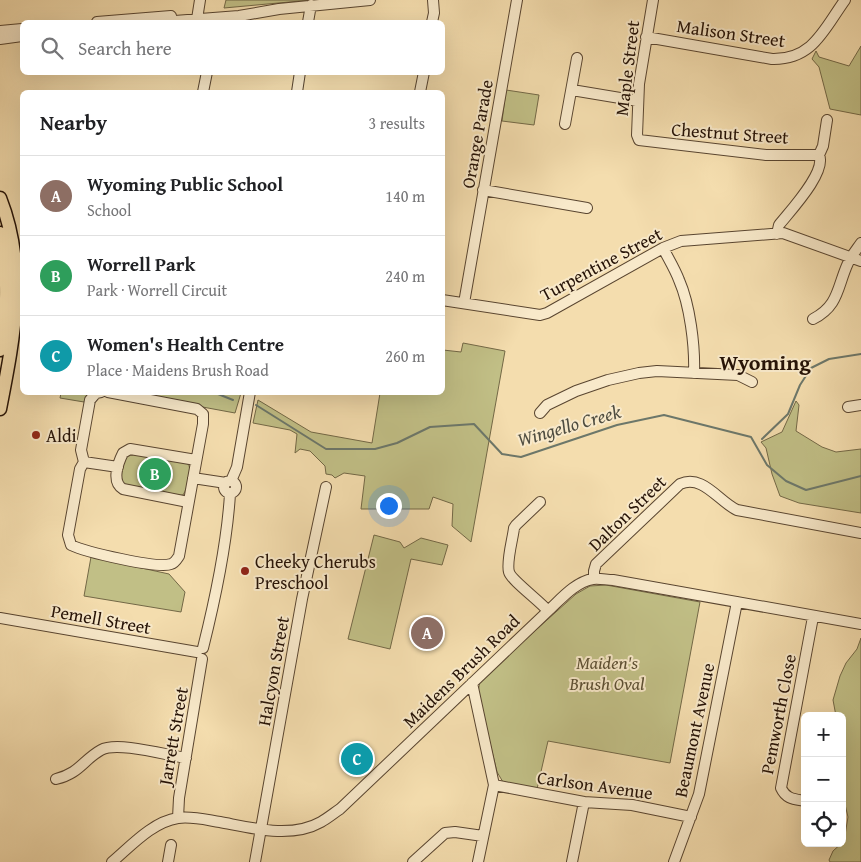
<!DOCTYPE html>
<meta charset="utf-8">
<style>
body{margin:0;font-family:"Gentium Book Plus",serif;background:#f6f6f6;color:#202124}
.controls{position:absolute;right:15px;bottom:15px;display:grid;overflow:hidden;border-radius:8px;box-shadow:0 5px 20px #0002}
.controls button{width:45px;height:45px;display:grid;place-items:center;padding:0;border:0;border-bottom:1px solid #e0e0e0;background:#fff;color:#202124;font:25px sans-serif}
.you{position:absolute;left:388px;top:505px;width:18px;height:18px;margin:-12px;border:4px solid #fff;border-radius:50%;background:#1a73e8;box-shadow:0 0 0 8px #1a73e833}
.badge{display:grid;place-items:center;width:32px;height:32px;border-radius:50%;background:#db2777;color:#fff;font-size:16px;font-weight:700}
.pin{position:absolute;translate:-50% -50%;border:2px solid #fff;box-shadow:0 1px 5px #0006}
.list{margin:0;padding:0;list-style:none}
h2{display:flex;justify-content:space-between;align-items:center;height:65px;margin:0;padding:0 20px;font-size:21px}
h2 small{font-size:16px;font-weight:400;color:#757577}
.list li{display:grid;grid-template-columns:32px 1fr auto;gap:15px;align-items:center;box-sizing:border-box;height:80px;padding:0 20px;border-top:1px solid #e0e0e0}
.list b{display:block;font-size:19px;white-space:nowrap}
.list p{margin:0;font-size:16px;white-space:nowrap;color:#757577}
.list em{font-size:16px;font-style:normal;color:#757577}
.icon{flex:none;width:28px;height:28px;fill:none;stroke:currentColor;stroke-width:2;stroke-linecap:round;stroke-linejoin:round}
.map{position:relative;flex:none;width:861px;height:862px;overflow:hidden}
.search{position:absolute;background:#fff;box-shadow:0 5px 20px #0002;left:20px;top:20px;width:425px;height:55px;display:flex;align-items:center;gap:12px;box-sizing:border-box;padding:0 18px;border-radius:8px;color:#757577;font-size:19px}
.panel{position:absolute;background:#fff;box-shadow:0 5px 20px #0002;left:20px;top:90px;width:425px;height:305px;border-radius:8px}
.map>svg:first-child{display:block}
.green{fill:#c1bf86;stroke:#736846}
.lines{fill:none;stroke-linecap:round;stroke-linejoin:round}
.stream{stroke:#6c776a;stroke-width:2}
.minor-casing{stroke:#594530;stroke-width:12}
.major-casing{stroke:#251206;stroke-width:15}
.minor{stroke:#f8e9ca;stroke-width:10}
.major{stroke:#f4ddae;stroke-width:12}
.poi-dot{fill:#8f2418;stroke:#f8e9ca;stroke-width:2}
.labels{text-anchor:middle;dominant-baseline:central;stroke-width:4;stroke-linejoin:round;paint-order:stroke}
.street-label{font-size:18px;fill:#251206;stroke:#f8e9ca}
.poi-label{font-size:18px;fill:#251206;stroke:#f8e9ca;text-anchor:start}
.park-label{font-size:18px;font-style:italic;fill:#5c4f33;stroke:#f8e9ca}
.water-label{font-size:19px;font-style:italic;fill:#4f4d40;stroke:#f8e9ca}
.district-label{font-size:22px;font-weight:bold;fill:#251206;stroke:#f8e9ca}
</style>
<div class="map">
<svg width="861" height="862" viewBox="0 0 861 862">
<rect width="100%" height="100%" fill="#f4ddae"/>
<filter id="stains"><feTurbulence type="fractalNoise" baseFrequency=".004" numOctaves="4"/><feColorMatrix values="0 0 0 0 .2 0 0 0 0 .09 0 0 0 0 .02 0 0 0 .5 -.17"/></filter>
<radialGradient id="worn" r=".72"><stop offset=".6" stop-color="#630" stop-opacity="0"/><stop offset="1" stop-color="#630" stop-opacity=".3"/></radialGradient>
<path class="green" d="M 226,0 L 311,0 L 224,8 Z
M 861,46 L 861,115 L 830,109 L 819,67 L 812,59 L 816,51 L 819,57 L 849,66 Z
M 506,90 L 539,95 L 534,125 L 502,121 Z
M 463,343 L 505,351 L 471,542 L 452,526 L 453,504 L 433,497 L 429,509 L 361,509 L 365,476 L 344,473 L 335,478 L 332,475 L 326,474 L 325,466 L 310,451 L 300,449 L 295,453 L 297,434 L 290,430 L 253,423 L 258,400 L 311,432 L 372,443 L 380,393 L 442,392 L 443,350 L 461,352 Z
M 61,393 L 90,393 L 84,402 L 60,398 Z
M 127,393 L 241,393 L 235,413 Z
M 796,401 L 799,405 L 796,431 L 822,447 L 836,452 L 861,449 L 861,513 L 799,503 L 780,496 L 772,474 L 766,448 L 761,442 L 782,432 Z
M 131,452 L 183,461 L 189,465 C 191,474 188,487 183,495 L 177,496 L 125,486 L 119,478 L 123,457 Z
M 374,535 L 400,542 L 404,548 L 421,538 L 448,545 L 442,565 L 411,559 L 390,649 L 348,639 Z
M 91,557 L 169,574 L 185,592 L 181,612 L 84,596 Z
M 606,585 L 700,602 L 670,763 L 548,741 L 537,789 L 503,782 L 497,772 L 478,693 L 480,680 L 576,594 L 590,586 Z
M 861,638 L 861,862 L 830,862 L 829,860 L 833,851 L 844,841 L 848,817 L 842,792 L 842,716 L 836,716 L 833,700 L 840,676 L 846,663 L 857,649 Z"/>
<g class="lines">
<path class="stream" d="M 213,392 L 233,400
M 256,405 L 326,449 L 375,449 L 397,443 L 430,427 L 474,424 L 502,454 L 521,457 L 617,425 L 664,415 L 751,437 L 767,465 L 786,481 L 806,490 L 861,476
M 762,439 L 788,414 L 800,385 L 811,368 L 829,359 L 861,354"/>
<g class="minor-casing">
<path id="minor" d="M 653,0 L 639,84 L 637,135 L 639,140 L 766,155 L 819,155
M 197,19 L 200,0
M 97,22 L 171,16
M 162,22 L 239,16 L 279,9 L 370,0
M 308,22 L 311,5
M 432,22 L 434,13 L 433,0
M 0,31 L 22,29
M 646,37 L 772,59 C 813,60 824,29 845,0
M 0,39 L 22,36
M 572,90 L 638,101
M 203,92 L 207,72
M 297,92 L 300,72
M 420,92 L 424,72
M 565,124 L 577,58
M 483,190 L 587,208
M 777,234 L 779,225 C 790,211 827,172 819,155 L 823,146 L 827,120
M 663,248 C 668,258 675,269 679,280 C 690,305 695,346 694,373
M 442,300 L 540,315 L 547,313 L 663,248 L 681,241 L 783,233 L 861,261
M 464,303 L 517,0
M 813,319 C 839,306 837,287 848,263 C 851,256 857,249 861,243
M 101,392 L 96,393 L 90,400 L 81,450 L 84,462 L 80,469 L 68,535 L 71,545 C 85,552 158,569 171,564 C 175,563 177,559 179,556 L 203,424 L 203,414 L 197,409 L 108,392
M 848,407 L 861,405
M 540,413 L 547,405 L 576,391 L 608,380 L 639,373 L 657,371 L 738,375 L 752,382
M 84,462 L 118,467
M 193,478 L 226,483
M224 487a6 6 0 1 1 12 0a6 6 0 1 1-12 0Z
M 231,481 L 237,467 L 250,392
M 188,502 L 123,489 C 111,482 118,463 123,453 L 130,449 L 196,460
M 540,502 L 516,525 L 514,528 C 513,538 506,562 509,572 C 511,580 541,602 548,611
M 594,578 L 594,571 L 596,564 L 680,484 C 703,474 718,501 737,510 L 861,533
M 0,618 L 197,652
M 203,648 C 215,600 227,543 230,494
M 472,683 L 494,785 L 478,862
M 56,779 C 80,773 83,760 101,750 C 117,741 166,755 186,758
M 494,785 L 584,802 L 632,805 L 691,817
M 805,801 C 794,799 786,799 781,788 L 813,617
M 178,818 L 179,798 L 202,659
M 112,862 C 131,846 152,822 178,818 C 192,816 207,820 220,822 C 252,828 291,839 321,822 C 328,818 334,813 340,809 L 548,611 C 561,599 575,582 593,579 C 599,578 607,580 613,580 L 861,624
M 168,862 L 171,845
M 255,862 L 302,599 L 326,487
M 413,862 L 445,833 L 455,832 L 483,836
M 572,862 L 584,802
M 674,862 L 699,794 L 737,602"/>
</g>
<g class="major-casing">
<path id="major" d="M 0,198 C 28,269 14,337 0,409
M 0,233 C 8,272 8,312 0,350"/>
</g>
<use href="#minor" class="minor"/>
<use href="#major" class="major"/>
</g>
<g class="poi-dot">
<circle cx="36" cy="435" r="5"/>
<circle cx="245" cy="571" r="5"/>
</g>
<g class="labels">
<g class="street-label">
<text transform="translate(731 33) rotate(8)">Malison Street</text>
<text transform="translate(627 68) rotate(-83)">Maple Street</text>
<text transform="translate(730 133) rotate(4)">Chestnut Street</text>
<text transform="translate(477 134) rotate(-80)">Orange Parade</text>
<text transform="translate(601 264) rotate(-28)">Turpentine Street</text>
<text transform="translate(627 513) rotate(-44)">Dalton Street</text>
<text transform="translate(101 619) rotate(10)">Pemell Street</text>
<text transform="translate(273 671) rotate(-80)">Halcyon Street</text>
<text transform="translate(461 671) rotate(-44)">Maidens Brush Road</text>
<text transform="translate(778 714) rotate(-79)">Pemworth Close</text>
<text transform="translate(694 730) rotate(-78)">Beaumont Avenue</text>
<text transform="translate(173 736) rotate(-80)">Jarrett Street</text>
<text transform="translate(595 785) rotate(8)">Carlson Avenue</text>
</g>
<g class="poi-label">
<text x="46" y="435">Aldi</text>
<text x="255" y="561">Cheeky Cherubs<tspan x="255" dy="21">Preschool</tspan></text>
</g>
<g class="park-label">
<text x="607" y="662">Maiden's<tspan x="607" dy="21">Brush Oval</tspan></text>
</g>
<g class="water-label">
<text transform="translate(569 425) rotate(-16)">Wingello Creek</text>
</g>
<g class="district-label">
<text x="765" y="362">Wyoming</text>
</g>
</g>
<rect width="100%" height="100%" filter="url(#stains)"/>
<rect width="100%" height="100%" fill="url(#worn)"/>
</svg>
<div class="controls">
<button>+</button>
<button>−</button>
<button><svg class="icon" aria-label="locate" viewBox="0 0 24 24"><circle cx="12" cy="12" r="6"/><path d="M12 2v4M12 18v4M2 12h4M18 12h4"/></svg></button>
</div>
<div class="you"></div>
<div class="pin badge" style="left:427px;top:633px;background:#8d6e63">A</div>
<div class="pin badge" style="left:155px;top:474px;background:#2e9e5b">B</div>
<div class="pin badge" style="left:357px;top:759px;background:#0f9aa8">C</div>
<div class="search"><svg class="icon" aria-label="search" viewBox="0 0 24 24"><circle cx="10" cy="10" r="6"/><path d="M15 15l6 6"/></svg>Search here</div>
<section class="panel">
<h2>Nearby<small>3 results</small></h2>
<ul class="list">
<li><span class="badge" style="background:#8d6e63">A</span><div><b>Wyoming Public School</b><p>School</p></div><em>140 m</em></li>
<li><span class="badge" style="background:#2e9e5b">B</span><div><b>Worrell Park</b><p>Park · Worrell Circuit</p></div><em>240 m</em></li>
<li><span class="badge" style="background:#0f9aa8">C</span><div><b>Women's Health Centre</b><p>Place · Maidens Brush Road</p></div><em>260 m</em></li>
</ul>
</section>
</div>
